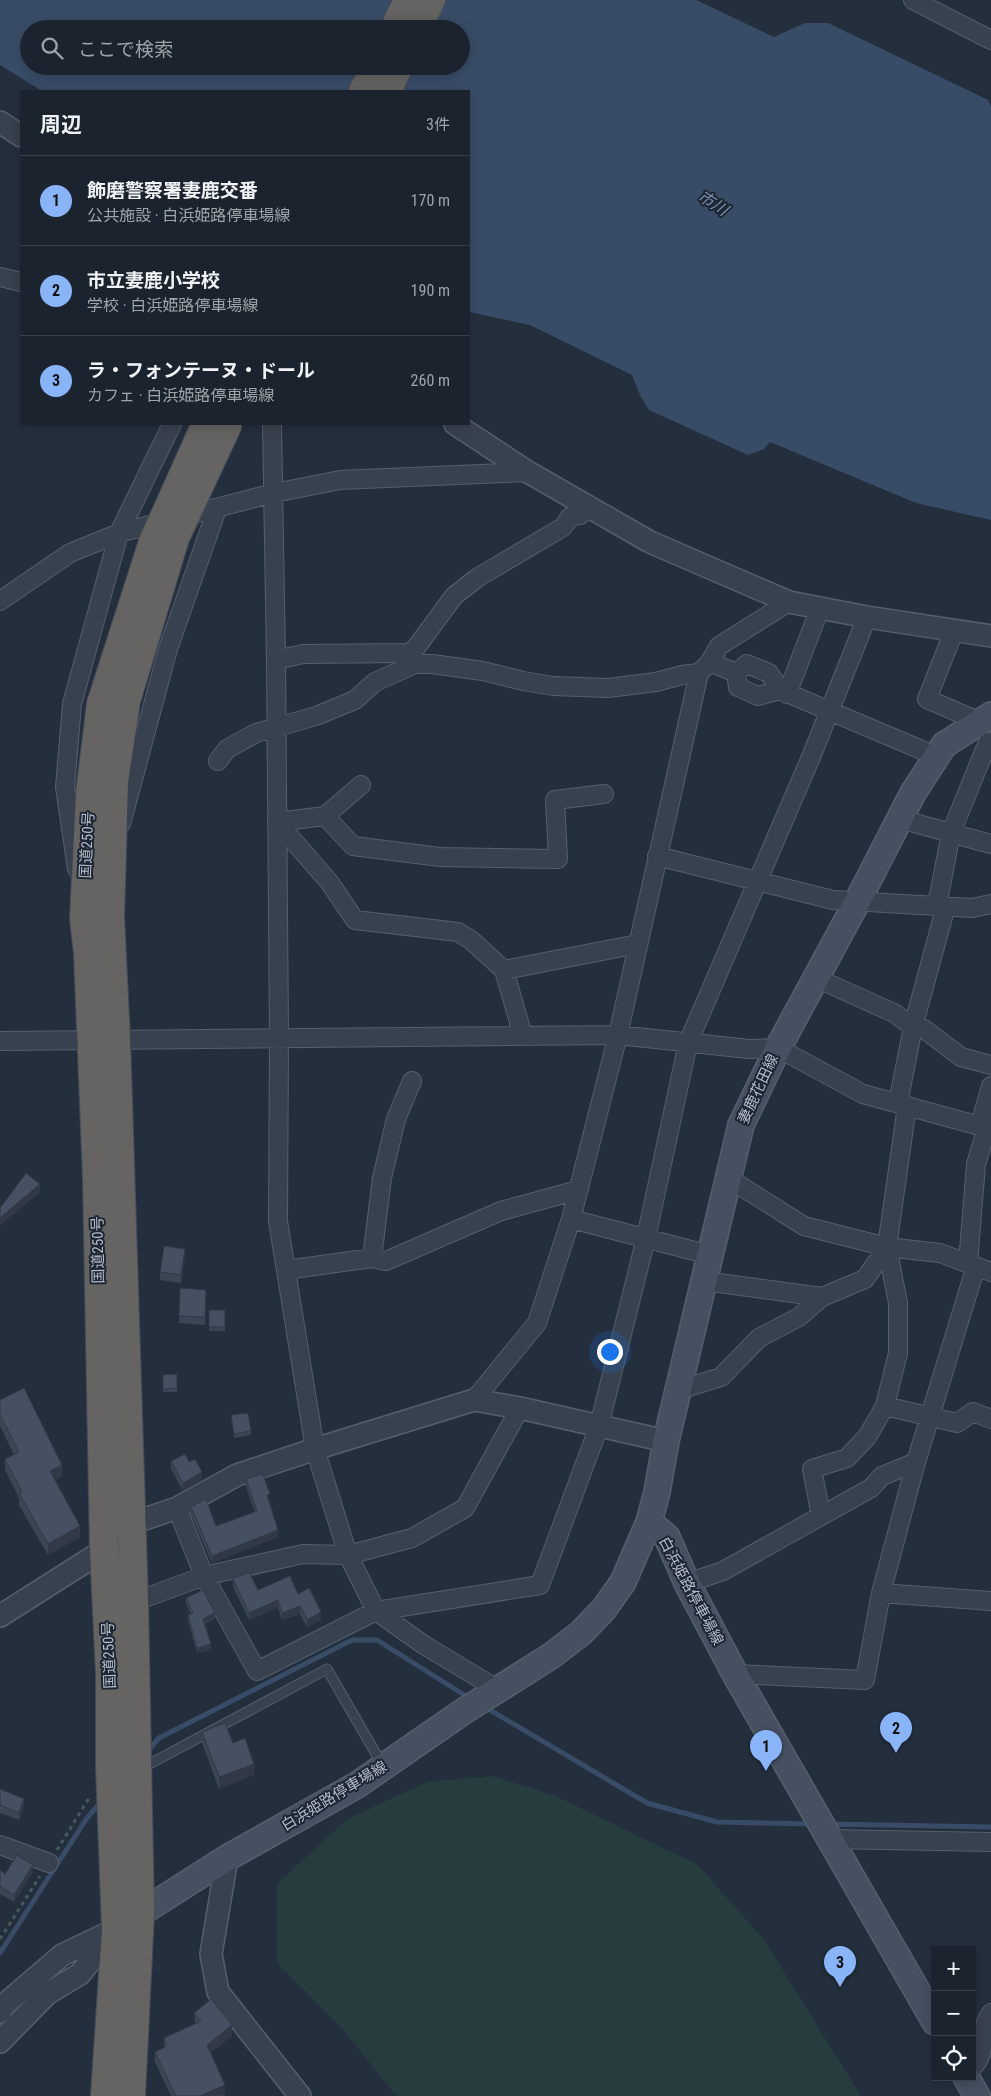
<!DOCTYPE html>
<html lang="ja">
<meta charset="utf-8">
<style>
body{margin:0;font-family:"Roboto Condensed","Noto Sans JP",sans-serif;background:#282f3a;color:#f1f3f6}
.controls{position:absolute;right:15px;bottom:15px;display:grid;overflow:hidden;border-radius:0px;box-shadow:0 2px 12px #0003}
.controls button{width:45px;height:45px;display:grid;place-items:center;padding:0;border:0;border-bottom:1px solid #39404a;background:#1b232e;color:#f1f3f6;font:25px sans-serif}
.you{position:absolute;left:609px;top:1351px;width:18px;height:18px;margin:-12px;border:4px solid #fff;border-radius:50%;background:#1a73e8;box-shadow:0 0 0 8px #1a73e833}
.badge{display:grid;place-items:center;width:32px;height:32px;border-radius:50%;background:#8ab4f8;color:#111;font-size:16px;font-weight:700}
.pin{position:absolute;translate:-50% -41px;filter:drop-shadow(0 1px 2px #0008)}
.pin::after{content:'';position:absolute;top:26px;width:18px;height:15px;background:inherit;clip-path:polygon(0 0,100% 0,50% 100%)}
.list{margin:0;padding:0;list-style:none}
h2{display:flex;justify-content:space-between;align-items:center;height:65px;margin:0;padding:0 20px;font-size:21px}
h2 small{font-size:16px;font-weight:400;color:#a0a4aa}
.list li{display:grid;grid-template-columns:32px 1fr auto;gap:15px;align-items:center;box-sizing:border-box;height:90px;padding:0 20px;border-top:1px solid #39404a}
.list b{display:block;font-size:19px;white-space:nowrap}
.list p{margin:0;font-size:16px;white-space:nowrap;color:#a0a4aa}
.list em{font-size:16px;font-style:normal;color:#a0a4aa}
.icon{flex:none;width:28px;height:28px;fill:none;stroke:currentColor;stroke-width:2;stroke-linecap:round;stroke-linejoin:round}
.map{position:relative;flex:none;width:991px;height:2096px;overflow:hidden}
.search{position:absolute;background:#1b232e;box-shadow:0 2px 12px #0003;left:20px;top:20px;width:450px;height:55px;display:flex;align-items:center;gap:12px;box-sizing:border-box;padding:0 18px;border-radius:28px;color:#a0a4aa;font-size:19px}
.panel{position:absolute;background:#1b232e;box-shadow:0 2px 12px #0003;left:20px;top:90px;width:450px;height:335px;border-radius:0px}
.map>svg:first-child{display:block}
.green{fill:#263c3f}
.water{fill:#394c67;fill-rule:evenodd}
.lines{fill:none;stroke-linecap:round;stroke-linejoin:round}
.stream{stroke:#394c67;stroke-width:5}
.service-casing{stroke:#565f6c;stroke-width:11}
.minor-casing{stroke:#565f6c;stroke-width:20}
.tertiary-casing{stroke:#565f6c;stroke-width:24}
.secondary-casing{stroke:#565f6c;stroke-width:28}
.trunk-casing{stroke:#434c59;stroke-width:30}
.path{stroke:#44595c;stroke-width:3;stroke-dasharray:4 4;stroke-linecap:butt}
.service{stroke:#38414e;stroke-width:9}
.minor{stroke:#38414e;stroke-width:18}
.tertiary{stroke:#38414e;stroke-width:21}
.secondary{stroke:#465061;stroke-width:25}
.trunk{stroke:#656462;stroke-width:28}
.trunk-bridge-casing{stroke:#434c59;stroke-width:30;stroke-linecap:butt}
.trunk-bridge{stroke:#656462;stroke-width:28}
.wall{fill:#3b4654}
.shaded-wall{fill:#303945}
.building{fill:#455162;stroke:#303945}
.labels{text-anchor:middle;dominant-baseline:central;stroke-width:4;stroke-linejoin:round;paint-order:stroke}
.street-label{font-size:15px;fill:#b4bcc9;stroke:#1d2633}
.water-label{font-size:16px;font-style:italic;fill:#7c92b1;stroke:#1d2633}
</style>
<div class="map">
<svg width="991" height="2096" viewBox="0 0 991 2096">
<rect width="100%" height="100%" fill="#242f3e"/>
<path class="green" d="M 493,1776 L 556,1796 L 698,1865 L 765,1941 L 861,2096 L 399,2096 L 393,2092 L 345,2032 L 277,1963 L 277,1884 L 347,1819 L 427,1782 Z"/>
<path class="water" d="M 0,0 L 696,0 L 774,37 L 805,23 L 828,23 L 988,100 L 991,107 L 991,520 L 916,503 L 770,442 L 764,449 L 748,455 L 649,410 L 640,395 L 632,375 L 530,325 L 469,312 L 469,91 L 42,91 L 0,65 ZM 29,29 L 461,29 L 461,66 L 29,66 Z"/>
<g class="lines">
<path class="stream" d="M 485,1707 L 647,1803 L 717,1822 L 813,1824
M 147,1752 L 159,1738 L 352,1640 L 377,1640 L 469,1698
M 829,1824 L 991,1827
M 0,1953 L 87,1818 L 102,1801"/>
<g class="service-casing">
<path id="service" d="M 142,1768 L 327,1669 L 383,1766"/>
</g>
<g class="minor-casing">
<path id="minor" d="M 913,0 L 991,40
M 0,277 L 21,282
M 272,424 L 276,660 L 279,1037 L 278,1221 L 315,1449 L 348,1555 L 376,1611 L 424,1645 L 497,1689
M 0,601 L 70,553 L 119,533 L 274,493 L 340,480 L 528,472
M 954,631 L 927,699 L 980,722
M 276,660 L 303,654 L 408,653 L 415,649 L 454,596 L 477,578 L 553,533 L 563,527 L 570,517 L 580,515 L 589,507
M 710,662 L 736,673 L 747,664 L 769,673 L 780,690 L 936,756
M 736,673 L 738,687 L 758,696 L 780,690
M 787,694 L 820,608
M 218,761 L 227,749 L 256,733 L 316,716 L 355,700 L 375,682 L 415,664 L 432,664 L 483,671 L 523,681 L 553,686 L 608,688 L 656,682 L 682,675 L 699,673
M 325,816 L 353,846 L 440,857 L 558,859 L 555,800 L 604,794
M 900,819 L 991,844
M 277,822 L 330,883 L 355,920 L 458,932 L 471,940 L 504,970 L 523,1036
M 277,822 L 325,816 L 361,785
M 121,824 L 168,649 L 217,509
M 657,856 L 833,900 L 972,908 L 991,904
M 77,869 L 65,787 L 72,704 L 119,533 L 172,424
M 937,906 L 951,833 L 988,742
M 504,970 L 638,944
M 816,978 L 894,1013 L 913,1027 L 924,1029 L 961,1057 L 991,1065
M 0,1041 L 618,1035 L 749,1049 L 778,1048 L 863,1094 L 991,1129
M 898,1103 L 913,1027 L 946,906
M 980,1125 L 991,1086
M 728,1178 L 804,1226 L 887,1247 L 940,1253 L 991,1272
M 571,1219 L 710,1255
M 372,1258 L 382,1178 L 396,1119 L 412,1081
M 968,1263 L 976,1164 L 987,1128
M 286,1270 L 372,1258 L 386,1261 L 501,1211 L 578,1190
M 704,1281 L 822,1297
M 679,1390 L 721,1377 L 759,1338 L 799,1317 L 822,1297 L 865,1279 L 887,1247
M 474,1400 L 537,1323 L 571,1219 L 618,1035 L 699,673 L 710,662 L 719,646 L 789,602
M 885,1406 L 957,1423 L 973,1412 L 991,1419
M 177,1508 L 204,1576 L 257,1671 L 376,1611 L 540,1585 L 599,1426 L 646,1238 L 688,1043 L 811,757 L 867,617
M 821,1516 L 812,1469 L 847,1458 L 867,1437 L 885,1406 L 898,1353 L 898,1303 L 887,1247 L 907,1106
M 687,1583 L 723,1571 L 871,1488 L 882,1476 L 916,1462
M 881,1593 L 991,1601
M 134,1602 L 204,1576 L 303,1554 L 348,1555 L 412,1538 L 465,1508 L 520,1408
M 735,1674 L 865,1680 L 881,1593 L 916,1462 L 976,1266
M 829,1839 L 991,1842
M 0,1845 L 49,1863
M 972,2068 C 989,2052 977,2033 991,2013"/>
</g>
<g class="tertiary-casing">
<path id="tertiary" d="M 0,122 L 21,136
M 455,424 L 528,472 L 650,542 L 789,602 L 867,617 L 991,636
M 0,1616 L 104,1550 L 130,1524 L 177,1508 L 237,1475 L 315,1449 L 474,1400 L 520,1408 L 666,1441
M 227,1858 L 211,1954 L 218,1992 L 300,2096
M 0,2012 L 4,2005 L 62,1955 L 110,1932
M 0,2042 L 47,1994 L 80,1974 L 116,1929"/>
</g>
<g class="secondary-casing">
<path id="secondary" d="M 649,1522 L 667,1537 L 687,1583 L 735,1674 L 935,2022
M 125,1923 L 227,1858 L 357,1785 L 464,1711 L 551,1656 L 581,1633 L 604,1609 L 623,1582 L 649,1522 L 657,1492 L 666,1441 L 741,1125 L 778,1048 L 857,902 L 913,793 L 944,745 L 991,715
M 966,2077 L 977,2096"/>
</g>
<g class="trunk-casing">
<path id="trunk" d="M 394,29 L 408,0
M 417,29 L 431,0
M 363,91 L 376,66
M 387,91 L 399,66
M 105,2096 L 116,1929 L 110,1766 L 110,1673 L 104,1550 L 97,1178 L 88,953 L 84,919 L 90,793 L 101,704 L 153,542
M 131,2096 L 140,1913 L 134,1602 L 116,1039 L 110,916 L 114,782 L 126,701 L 175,538"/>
</g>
<path class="path" d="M 57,1850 L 89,1798
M 0,1939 L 40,1876"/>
<use href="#service" class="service"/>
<use href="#minor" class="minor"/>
<use href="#tertiary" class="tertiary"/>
<use href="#secondary" class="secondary"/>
<use href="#trunk" class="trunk"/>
<g class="trunk-bridge-casing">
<path id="trunk-bridge" d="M 175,538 L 228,424
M 153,542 L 206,424"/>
</g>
<use href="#trunk-bridge" class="trunk-bridge"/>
</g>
<path class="wall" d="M 185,1256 L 181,1283 L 160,1280 L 160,1272 Z
M 206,1297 L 205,1325 L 179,1323 L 179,1316 Z
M 209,1310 L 225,1310 L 225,1331 L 209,1331 Z
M 177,1374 L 177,1392 L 163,1392 L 163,1375 Z
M 0,1400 L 62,1476 L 55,1480 L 80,1537 L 48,1555 L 19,1505 L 19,1498 L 5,1470 L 5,1459 L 14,1455 L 0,1426 Z
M 231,1415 L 251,1431 L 251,1435 L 234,1438 Z
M 171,1461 L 189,1462 L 202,1480 L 183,1491 L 171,1469 Z
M 246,1479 L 270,1502 L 278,1537 L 212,1563 L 191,1515 L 191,1507 L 216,1526 L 255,1512 L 246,1487 Z
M 233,1579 L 258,1590 L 298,1594 L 321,1620 L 307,1627 L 300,1614 L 282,1620 L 278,1608 L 249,1620 L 233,1587 Z
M 186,1598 L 215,1619 L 205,1624 L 211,1650 L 197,1653 L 188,1621 L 188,1615 L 191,1614 L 186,1604 Z
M 202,1732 L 233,1743 L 254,1775 L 219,1789 L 202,1743 Z
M 0,1789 L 24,1807 L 19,1820 L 0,1813 Z
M 0,1870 L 5,1874 L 33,1872 L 14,1902 L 0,1894 Z
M 194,2013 L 232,2036 L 210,2053 L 225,2095 L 223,2096 L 171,2096 L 155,2062 L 155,2052 L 164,2048 L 164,2038 L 195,2024 Z"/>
<path class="shaded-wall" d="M 40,1184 L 40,1192 L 0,1226 L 0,1218 Z
M 185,1249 L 185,1256 L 181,1283 L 181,1275 Z
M 62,1465 L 62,1476 L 50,1482 L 50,1471 Z
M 202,1472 L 202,1480 L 183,1491 L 183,1483 Z
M 80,1526 L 80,1537 L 48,1555 L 48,1544 Z
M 278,1530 L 278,1537 L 212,1563 L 212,1556 Z
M 278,1600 L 278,1608 L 249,1620 L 249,1613 Z
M 300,1606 L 300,1614 L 282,1620 L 282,1613 Z
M 321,1612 L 321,1620 L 307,1627 L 307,1620 Z
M 215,1613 L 215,1619 L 203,1624 L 203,1619 Z
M 211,1644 L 211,1650 L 197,1653 L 197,1648 Z
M 254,1764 L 254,1775 L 219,1789 L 219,1777 Z
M 24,1799 L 24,1807 L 19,1820 L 19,1813 Z
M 33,1865 L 33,1872 L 14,1902 L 14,1895 Z
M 232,2025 L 232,2036 L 207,2056 L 207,2045 Z
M 225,2085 L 225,2095 L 200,2096 Z"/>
<path class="building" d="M 26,1173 L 40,1184 L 0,1218 L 0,1208 Z
M 164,1246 L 185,1249 L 181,1275 L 160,1272 Z
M 180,1288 L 206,1290 L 205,1317 L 179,1316 Z
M 209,1310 L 225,1310 L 225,1327 L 209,1327 Z
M 177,1374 L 177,1388 L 163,1389 L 163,1375 Z
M 24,1388 L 62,1465 L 50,1471 L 80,1526 L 48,1544 L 19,1493 L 22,1492 L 5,1459 L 19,1452 L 0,1415 L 0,1400 Z
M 248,1413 L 251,1431 L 234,1434 L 231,1415 Z
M 185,1454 L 189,1462 L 195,1459 L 202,1472 L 183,1483 L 171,1461 Z
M 263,1474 L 270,1494 L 267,1495 L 278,1530 L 212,1556 L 191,1507 L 206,1499 L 216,1526 L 257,1511 L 246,1479 Z
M 249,1572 L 258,1590 L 290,1576 L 298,1594 L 309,1588 L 321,1612 L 307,1620 L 300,1606 L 282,1613 L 278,1600 L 249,1613 L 233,1579 Z
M 203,1590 L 215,1613 L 203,1619 L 211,1644 L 197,1648 L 188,1615 L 193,1613 L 186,1598 Z
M 225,1723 L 233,1743 L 245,1738 L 254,1764 L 219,1777 L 202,1732 Z
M 0,1789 L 24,1799 L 19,1813 L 0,1805 Z
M 17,1855 L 33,1865 L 14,1895 L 0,1886 L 0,1870 L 5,1874 Z
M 211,1999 L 232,2025 L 207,2045 L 225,2085 L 200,2096 L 176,2096 L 155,2052 L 167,2046 L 164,2038 L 201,2021 L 194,2013 Z"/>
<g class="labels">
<g class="street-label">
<text transform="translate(87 845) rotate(-87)">国道250号</text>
<text transform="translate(758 1089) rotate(-65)">妻鹿花田線</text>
<text transform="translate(98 1250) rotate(-91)">国道250号</text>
<text transform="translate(691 1591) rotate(62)">白浜姫路停車場線</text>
<text transform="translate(109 1655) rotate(-92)">国道250号</text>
<text transform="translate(334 1796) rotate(-31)">白浜姫路停車場線</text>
</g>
<g class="water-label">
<text transform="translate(713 203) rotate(33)">市川</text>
</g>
</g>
</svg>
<div class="controls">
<button>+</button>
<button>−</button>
<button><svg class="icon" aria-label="locate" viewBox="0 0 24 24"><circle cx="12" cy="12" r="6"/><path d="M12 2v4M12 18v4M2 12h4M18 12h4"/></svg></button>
</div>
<div class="you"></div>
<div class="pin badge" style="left:766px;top:1771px">1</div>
<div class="pin badge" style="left:896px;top:1753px">2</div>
<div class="pin badge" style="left:840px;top:1987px">3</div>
<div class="search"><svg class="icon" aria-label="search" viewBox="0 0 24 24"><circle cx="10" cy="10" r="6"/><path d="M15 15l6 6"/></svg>ここで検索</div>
<section class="panel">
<h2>周辺<small>3件</small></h2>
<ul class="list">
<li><span class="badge">1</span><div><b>飾磨警察署妻鹿交番</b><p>公共施設 · 白浜姫路停車場線</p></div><em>170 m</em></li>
<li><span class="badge">2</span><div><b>市立妻鹿小学校</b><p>学校 · 白浜姫路停車場線</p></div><em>190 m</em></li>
<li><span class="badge">3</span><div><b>ラ・フォンテーヌ・ドール</b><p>カフェ · 白浜姫路停車場線</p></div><em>260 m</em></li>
</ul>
</section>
</div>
